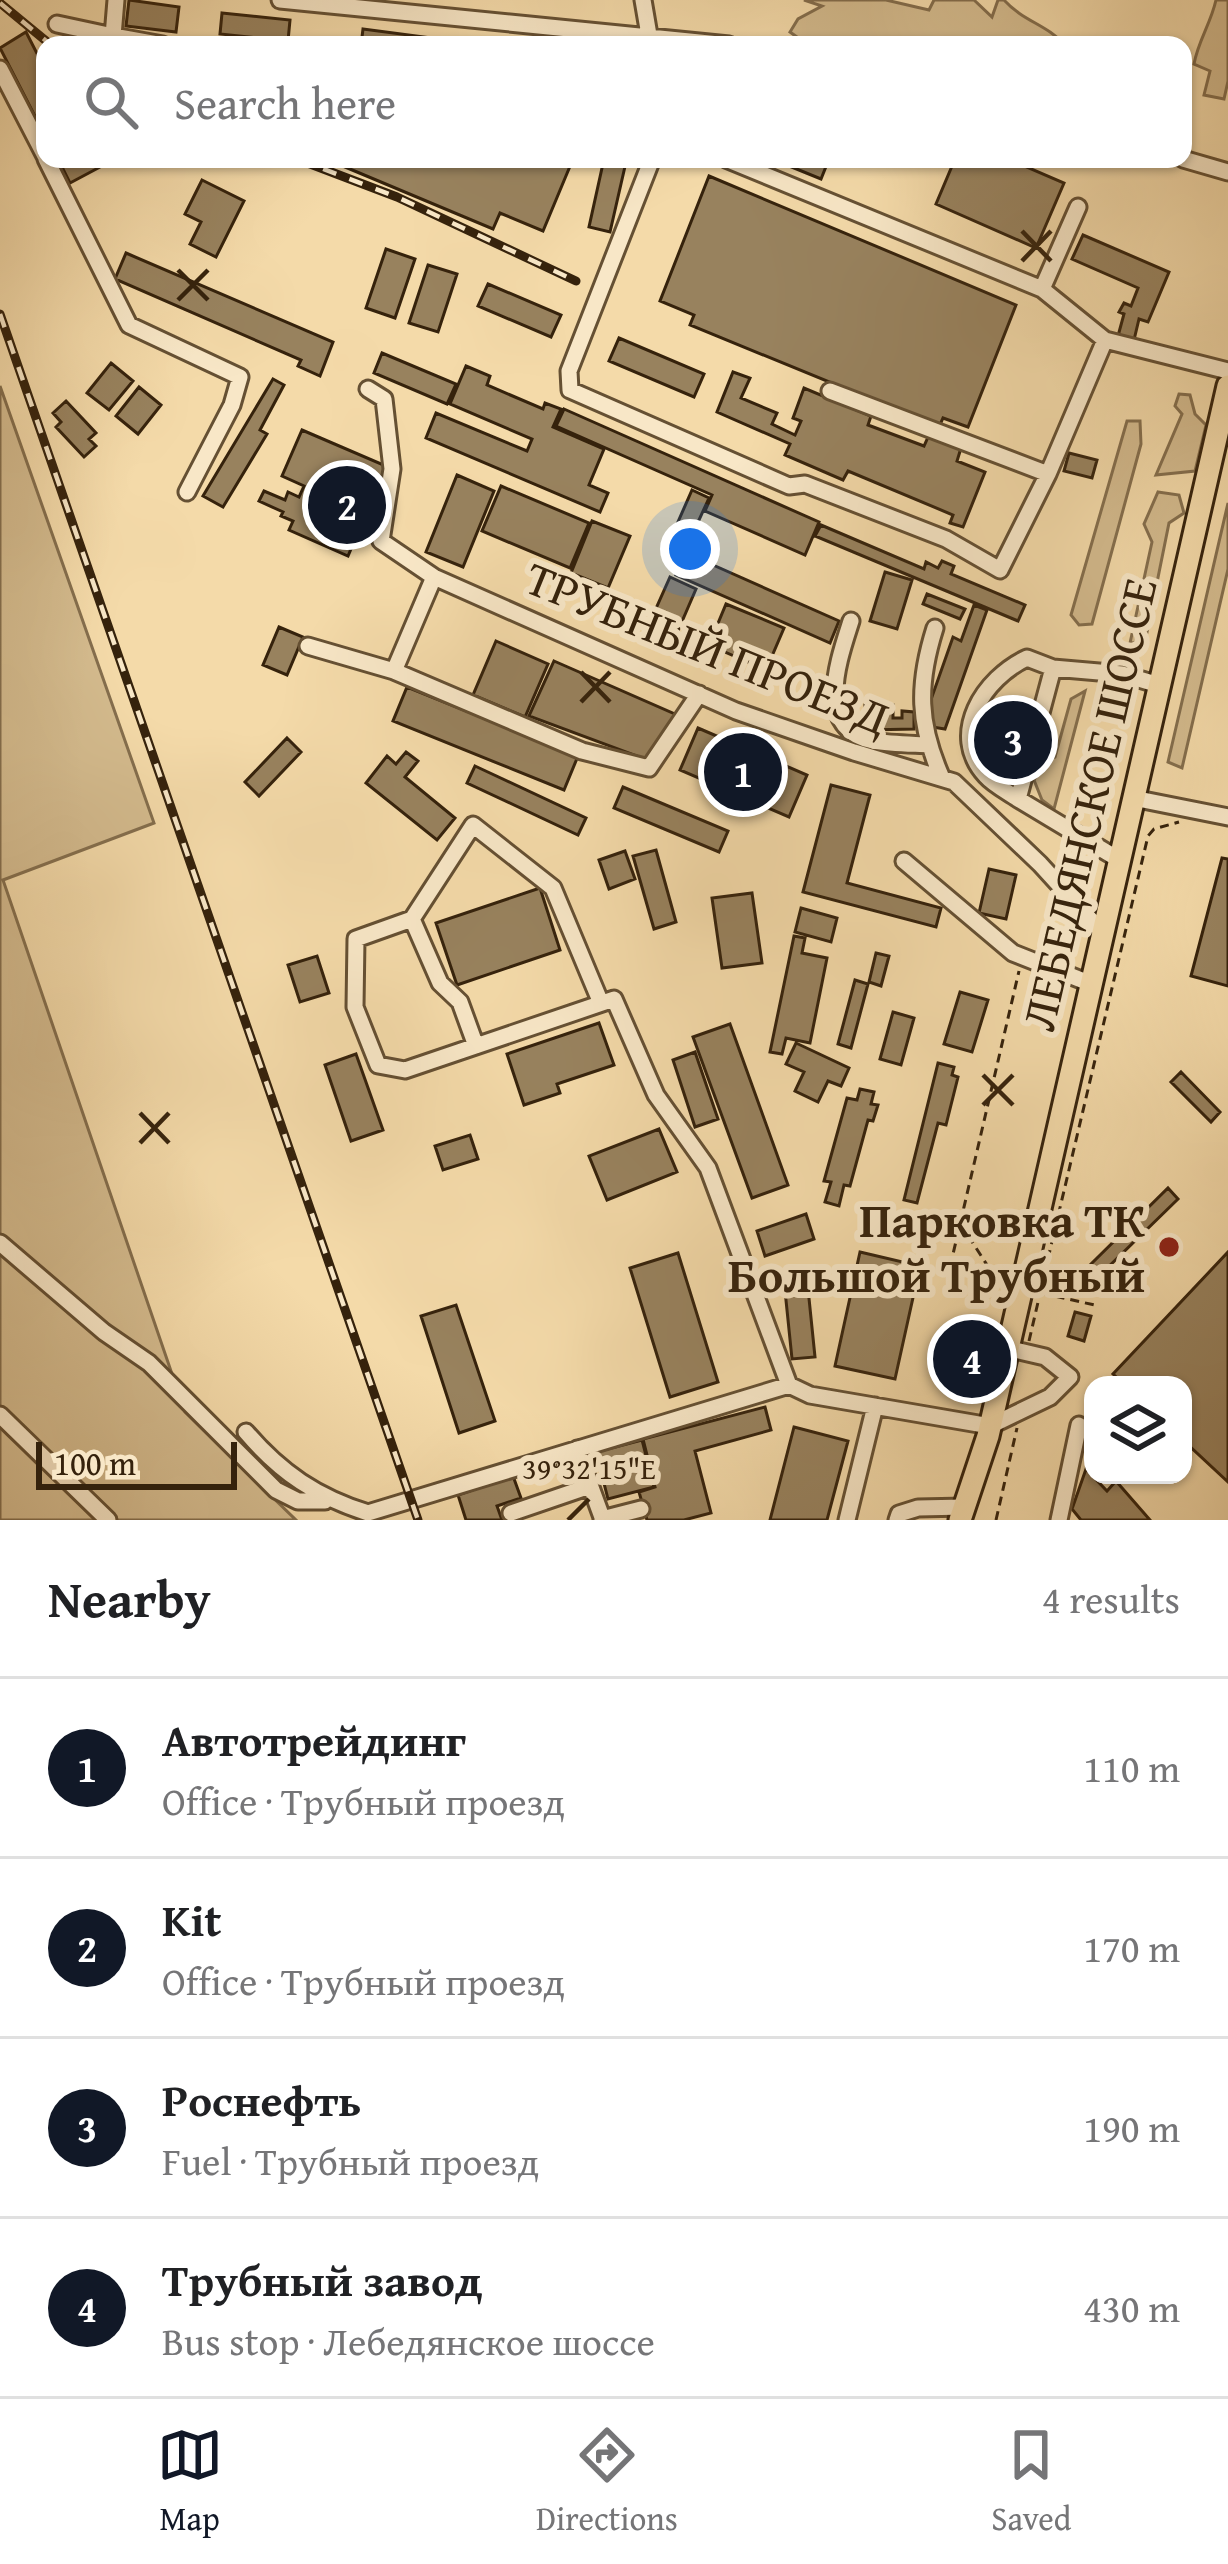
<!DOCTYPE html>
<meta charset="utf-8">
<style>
body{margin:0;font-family:"Gentium Book Plus",serif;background:#f6f6f6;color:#202124}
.controls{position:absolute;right:36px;bottom:36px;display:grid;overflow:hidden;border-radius:24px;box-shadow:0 3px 9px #0004}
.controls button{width:108px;height:108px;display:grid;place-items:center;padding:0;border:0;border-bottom:3px solid #e0e0e0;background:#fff;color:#202124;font:60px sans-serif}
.scale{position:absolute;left:36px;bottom:30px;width:201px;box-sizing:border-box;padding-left:12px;border:6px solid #35220c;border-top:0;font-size:33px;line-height:42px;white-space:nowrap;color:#35220c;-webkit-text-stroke:9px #f8e7c7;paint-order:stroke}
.you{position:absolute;left:690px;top:549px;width:42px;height:42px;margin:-30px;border:9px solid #fff;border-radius:50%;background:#1a73e8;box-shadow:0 0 0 18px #1a73e833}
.badge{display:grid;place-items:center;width:78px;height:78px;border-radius:50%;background:#111827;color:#fff;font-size:39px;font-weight:700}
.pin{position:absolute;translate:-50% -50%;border:6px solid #fff;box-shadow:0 3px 12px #0006}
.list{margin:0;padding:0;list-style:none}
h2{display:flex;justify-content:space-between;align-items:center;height:156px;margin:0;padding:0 48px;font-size:51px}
h2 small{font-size:39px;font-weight:400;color:#757577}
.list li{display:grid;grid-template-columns:78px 1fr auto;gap:36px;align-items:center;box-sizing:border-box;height:180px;padding:0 48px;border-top:3px solid #e0e0e0}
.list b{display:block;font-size:45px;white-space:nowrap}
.list p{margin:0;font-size:39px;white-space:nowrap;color:#757577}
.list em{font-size:39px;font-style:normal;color:#757577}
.icon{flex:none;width:66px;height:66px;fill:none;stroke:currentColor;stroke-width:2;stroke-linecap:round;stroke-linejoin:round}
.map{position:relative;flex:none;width:1228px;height:1520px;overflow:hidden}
.search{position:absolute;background:#fff;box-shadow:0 3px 9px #0004;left:36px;right:36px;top:36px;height:132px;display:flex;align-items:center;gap:30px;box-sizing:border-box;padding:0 42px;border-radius:24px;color:#757577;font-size:45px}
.sheet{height:876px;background:#fff}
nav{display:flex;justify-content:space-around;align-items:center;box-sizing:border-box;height:168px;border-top:3px solid #e0e0e0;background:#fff;font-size:33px;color:#757577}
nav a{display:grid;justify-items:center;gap:6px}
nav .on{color:#111827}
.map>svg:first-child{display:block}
.green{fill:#d4bb8e;stroke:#846e4d;stroke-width:3}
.building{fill:#98825e;stroke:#35220c;stroke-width:3}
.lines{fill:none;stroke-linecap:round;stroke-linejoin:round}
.minor-casing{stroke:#655033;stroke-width:21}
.major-casing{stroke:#35220c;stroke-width:27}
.path{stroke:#35220c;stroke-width:3;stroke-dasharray:9 6;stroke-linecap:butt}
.minor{stroke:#f8e7c7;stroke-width:15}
.major{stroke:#f4daa9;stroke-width:21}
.rail-casing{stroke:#35220c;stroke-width:9}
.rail{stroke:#f8e7c7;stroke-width:4.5;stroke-dasharray:14;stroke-linecap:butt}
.ticks{fill:none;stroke:#35220c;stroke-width:4.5}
.poi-dot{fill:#8f2418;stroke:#f8e7c7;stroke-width:4.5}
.labels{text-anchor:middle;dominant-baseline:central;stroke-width:12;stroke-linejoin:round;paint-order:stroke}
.street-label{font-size:48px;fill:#35220c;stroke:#f8e7c7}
.poi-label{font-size:48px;font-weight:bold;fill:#35220c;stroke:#f8e7c7;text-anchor:end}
.ticks-label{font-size:30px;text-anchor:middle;fill:#35220c;stroke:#f8e7c7;stroke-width:12;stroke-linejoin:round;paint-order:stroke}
</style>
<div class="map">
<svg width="1228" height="1520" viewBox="0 0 1228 1520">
<rect width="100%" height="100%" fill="#f4daa9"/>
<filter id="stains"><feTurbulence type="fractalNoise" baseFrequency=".00167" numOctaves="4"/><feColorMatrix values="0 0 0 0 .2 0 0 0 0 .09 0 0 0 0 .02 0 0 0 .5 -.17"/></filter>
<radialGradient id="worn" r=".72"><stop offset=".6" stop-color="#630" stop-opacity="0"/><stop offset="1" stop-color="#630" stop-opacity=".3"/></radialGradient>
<path class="green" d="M 804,0 L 886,0 L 929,10 L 934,0 L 974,0 L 992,17 L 998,0 L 1004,0 C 1024,22 1046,24 1065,45 L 808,45 L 790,32 L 798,19 L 822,6 Z
M 1216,0 L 1228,0 L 1228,81 L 1224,99 L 1204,95 L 1210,71 L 1194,64 C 1198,41 1211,23 1216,0 Z
M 0,386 L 154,823 L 3,880 L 185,1412 L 296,1520 L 0,1520 Z
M 1179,394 L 1190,395 L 1195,414 L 1206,425 L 1195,471 L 1156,475 L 1182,414 L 1175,406 Z
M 1127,421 L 1140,421 L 1141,444 L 1092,624 L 1079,625 L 1071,615 Z
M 1158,492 L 1179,495 L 1184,513 L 1169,523 L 1145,642 L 1130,643 L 1152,542 L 1144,524 Z
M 1228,503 L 1228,569 L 1182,768 L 1168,762 Z
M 1085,691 L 1054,809 L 1042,800 L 1034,780 L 1044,761 L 1055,757 L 1071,699 Z"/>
<path class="building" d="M 129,0 L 179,7 L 176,32 L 126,26 Z
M 222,13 L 290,20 L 288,41 L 220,34 Z
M 363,29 L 447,40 L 447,45 L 361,45 Z
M 26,32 L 45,69 L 45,127 L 41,128 L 0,48 Z
M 58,159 L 115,159 L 70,183 Z
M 326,159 L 573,159 L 543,231 L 500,213 L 493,229 Z
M 604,159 L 626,162 L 610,232 L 589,227 Z
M 772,159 L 829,159 L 821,179 Z
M 955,159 L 1008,159 L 1064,183 L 1036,248 L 936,204 Z
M 709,176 L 1016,305 L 968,427 L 943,418 L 939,427 L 690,325 L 694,315 L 660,301 Z
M 202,180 L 244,201 L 216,257 L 190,244 L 201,222 L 185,214 Z
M 1083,235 L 1169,272 L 1148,322 L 1139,319 L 1134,340 L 1118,336 L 1124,314 L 1119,312 L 1124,303 L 1131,306 L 1138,288 L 1072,259 Z
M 386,249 L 415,259 L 395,318 L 366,308 Z
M 126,253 L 333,342 L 320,376 L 298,366 L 301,360 L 115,279 Z
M 428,265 L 457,274 L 438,332 L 409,323 Z
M 488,284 L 561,315 L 551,337 L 478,306 Z
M 619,338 L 704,374 L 694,397 L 609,361 Z
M 382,353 L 456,384 L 447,404 L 374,373 Z
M 111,363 L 133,381 L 109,410 L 87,393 Z
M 466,366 L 490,376 L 487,385 L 543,409 L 545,403 L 561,409 L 553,427 L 604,449 L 589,485 L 608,493 L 600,512 L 426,438 L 436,413 L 527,451 L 532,439 L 450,404 Z
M 733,372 L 750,378 L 741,398 L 777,413 L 772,424 L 795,435 L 801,421 L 793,418 L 804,388 L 871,416 L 868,425 L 924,446 L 929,435 L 961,448 L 957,461 L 985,472 L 963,527 L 950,523 L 953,515 L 848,471 L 843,480 L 785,455 L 790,444 L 717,412 Z
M 273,379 L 284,385 L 260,430 L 267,434 L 223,507 L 203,496 Z
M 139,387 L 161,405 L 138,434 L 116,416 Z
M 66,401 L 96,433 L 89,439 L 96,446 L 84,457 L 56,427 L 61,422 L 53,413 Z
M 564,409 L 819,522 L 805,555 L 705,511 L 712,495 L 556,426 Z
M 302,430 L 386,466 L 348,556 L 289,530 L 293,521 L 281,516 L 283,512 L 259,501 L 264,491 L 285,500 L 288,492 L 299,497 L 304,486 L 282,476 Z
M 1069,453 L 1097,460 L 1092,478 L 1064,471 Z
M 457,475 L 494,491 L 463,567 L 426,552 Z
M 501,486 L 589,523 L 570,568 L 482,531 Z
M 692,490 L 709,498 L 679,564 L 663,556 Z
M 592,521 L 630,536 L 608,588 L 571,573 Z
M 821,525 L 924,569 L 926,562 L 938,568 L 942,561 L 954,566 L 951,574 L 1025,605 L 1018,621 L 815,536 Z
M 686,553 L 839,621 L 830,643 L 676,575 Z
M 885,572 L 912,580 L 897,629 L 870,621 Z
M 670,577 L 696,589 L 677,633 L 650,622 Z
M 927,594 L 965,609 L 960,619 L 923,604 Z
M 726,604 L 784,628 L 766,670 L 709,645 Z
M 974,605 L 987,610 L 945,729 L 932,727 L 928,708 L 953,637 L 961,641 Z
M 279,627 L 303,637 L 287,675 L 263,665 Z
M 496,641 L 548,664 L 525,717 L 473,695 Z
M 554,661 L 677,715 L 650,761 L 529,716 Z
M 407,687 L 578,756 L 564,790 L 393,721 Z
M 865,705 L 893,705 L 893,718 L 902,718 L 902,711 L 914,712 L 914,729 L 866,730 Z
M 995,716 L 1038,730 L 1016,782 L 995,775 L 1007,736 L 990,730 Z
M 698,728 L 807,775 L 789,817 L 680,770 Z
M 287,738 L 301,752 L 259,796 L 245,782 Z
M 406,752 L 418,761 L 405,777 L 455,818 L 437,840 L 366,783 L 387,756 L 396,764 Z
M 475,766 L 586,818 L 578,835 L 467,783 Z
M 831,785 L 870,795 L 847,883 L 941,908 L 936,927 L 803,892 Z
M 623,787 L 728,831 L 719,852 L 614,808 Z
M 656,850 L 676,922 L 654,929 L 633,856 Z
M 625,851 L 635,879 L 609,889 L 599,860 Z
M 1222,858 L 1228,859 L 1228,986 L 1191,976 Z
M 989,869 L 1016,875 L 1006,919 L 979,913 Z
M 540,888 L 560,950 L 457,985 L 436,923 Z
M 752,893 L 762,963 L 722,968 L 712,898 Z
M 801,908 L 837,918 L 831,942 L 795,932 Z
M 794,936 L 805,938 L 802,953 L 827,958 L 810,1043 L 786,1038 L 782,1054 L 770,1052 Z
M 876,953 L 889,956 L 881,986 L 869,982 Z
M 317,956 L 329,993 L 300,1002 L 288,965 Z
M 855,980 L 868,984 L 851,1048 L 838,1044 Z
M 960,992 L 988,1000 L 972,1052 L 944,1044 Z
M 893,1012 L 914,1018 L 901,1065 L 880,1059 Z
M 599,1023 L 614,1065 L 557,1084 L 560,1093 L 524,1105 L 507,1054 Z
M 730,1024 L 788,1185 L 752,1198 L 693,1037 Z
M 796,1043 L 849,1068 L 841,1086 L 828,1081 L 818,1102 L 795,1091 L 804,1072 L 786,1064 Z
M 695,1052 L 718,1119 L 695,1127 L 673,1060 Z
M 356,1054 L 383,1130 L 351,1141 L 325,1065 Z
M 938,1063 L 954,1067 L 952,1075 L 958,1077 L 946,1125 L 938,1123 L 917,1203 L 904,1200 Z
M 1181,1072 L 1220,1112 L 1211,1122 L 1171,1082 Z
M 860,1089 L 874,1092 L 871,1104 L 878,1105 L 873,1121 L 868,1120 L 850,1186 L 844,1185 L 839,1206 L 825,1202 L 831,1182 L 824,1181 L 847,1098 L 857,1100 Z
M 659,1129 L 677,1172 L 607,1200 L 589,1156 Z
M 470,1135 L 478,1159 L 443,1170 L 435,1146 Z
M 1168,1188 L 1178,1199 L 1098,1277 L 1088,1267 Z
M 806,1214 L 814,1239 L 765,1256 L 757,1231 Z
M 860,1252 L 920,1266 L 895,1379 L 835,1366 Z
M 1228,1252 L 1228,1482 L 1183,1440 L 1183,1385 L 1125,1385 L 1113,1374 Z
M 678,1253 L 718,1382 L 670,1397 L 630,1268 Z
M 806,1269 L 815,1357 L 792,1359 L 783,1271 Z
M 456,1305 L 495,1421 L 459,1433 L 421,1316 Z
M 1075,1312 L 1091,1316 L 1084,1341 L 1068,1336 Z
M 765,1407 L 771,1430 L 695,1451 L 711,1513 L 684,1520 L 647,1520 L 639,1492 L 655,1487 L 643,1439 Z
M 794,1427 L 848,1441 L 827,1520 L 770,1520 Z
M 642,1440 L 654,1487 L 608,1499 L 596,1452 Z
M 1086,1469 L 1107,1491 L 1116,1481 L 1150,1520 L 1081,1520 L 1072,1509 Z
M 513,1476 L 521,1498 L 497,1506 L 502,1520 L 466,1520 L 458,1495 Z"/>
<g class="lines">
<g class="minor-casing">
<path id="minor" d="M 116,0 L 113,36 L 163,45
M 280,0 L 729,45
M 643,0 L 649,35
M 57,24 L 113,36
M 0,69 L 45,156
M 46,159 L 129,325 L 240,377 L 232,405 L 187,492
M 652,159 L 569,371 L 570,390 L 789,486 L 805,484 L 946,539 L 1000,570 L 1048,474
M 726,159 L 1042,289
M 1183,159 L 1228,172
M 1078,207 L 1042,289 L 1105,340
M 368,389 L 384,399 L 392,469 L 381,541 L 434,577 L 736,711 L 854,752 L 954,782 L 1040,864 L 1101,931
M 830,391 L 1048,474 L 1105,340 L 1228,371
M 851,621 C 839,659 813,729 873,741 C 891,744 911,744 930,745
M 935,628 C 917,685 918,724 942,778
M 308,646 L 394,671 L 582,751 L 649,768 L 699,694
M 394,671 L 434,577
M 1133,798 L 1228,817
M 1018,799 C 1008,792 994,785 986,776 C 947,734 984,678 1027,658 L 1053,668
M 1118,859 L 1018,799 L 1053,668 L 1122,674 L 1159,685
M 904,861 L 1013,953 L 1089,983
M 412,919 L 356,939 L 355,1007 L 378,1065 L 405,1070 L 614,999 L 656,1095 L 708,1168 L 789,1385
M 476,1046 L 460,1002 L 440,983 L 412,919 L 473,825 L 553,888 L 601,1003
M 0,1243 L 104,1332 L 149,1363 L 276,1490 L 298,1501 L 325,1501
M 0,1415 L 108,1520
M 246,1432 C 281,1473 317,1497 368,1513 L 789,1385 L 810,1395 L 990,1426 L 1050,1397 L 1070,1377 L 1045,1357 L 1006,1348
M 577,1449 L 603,1520
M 511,1513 L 590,1486
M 602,1519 L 641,1509
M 847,1520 L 875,1406
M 897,1520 L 899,1514 L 918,1508 L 965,1507
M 1059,1520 L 1079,1425"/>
</g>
<g class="major-casing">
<path id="major" d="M 960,1520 L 988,1436 L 1228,386"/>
</g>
<path class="path" d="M 960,1223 L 998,1282
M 950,1267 L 1019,971
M 1041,1288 L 1148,836 L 1154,829 L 1179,822
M 1041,1293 L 1099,1306
M 1029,1341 L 1039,1298
M 996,1520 L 1017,1428"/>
<use href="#minor" class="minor"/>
<use href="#major" class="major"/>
<g class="rail-casing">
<path id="rail" d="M 0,3 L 51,45
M 297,159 L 397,197 L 576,281
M 0,314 L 418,1520"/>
</g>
<use href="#rail" class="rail"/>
</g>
<path class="ticks" d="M 1022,231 L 1051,261M 1022,261 L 1051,231M 178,270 L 208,300M 178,300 L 208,270M 581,672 L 610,702M 581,702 L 610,672M 983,1075 L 1013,1105M 983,1105 L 1013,1075M 140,1113 L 169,1143M 140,1143 L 169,1113M 568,1520 L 589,1499"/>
<circle class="poi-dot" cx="1169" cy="1247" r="12"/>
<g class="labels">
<g class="street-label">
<text transform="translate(708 647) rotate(22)">ТРУБНЫЙ ПРОЕЗД</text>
<text transform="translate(1088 804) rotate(-77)">ЛЕБЕДЯНСКОЕ ШОССЕ</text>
</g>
<g class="poi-label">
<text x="1145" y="1219">Парковка ТК<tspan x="1145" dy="55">Большой Трубный</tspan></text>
</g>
</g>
<g class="ticks-label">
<text x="589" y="1479">39°32'15"E</text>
</g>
<rect width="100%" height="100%" filter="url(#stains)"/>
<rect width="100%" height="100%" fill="url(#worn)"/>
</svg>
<div class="controls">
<button><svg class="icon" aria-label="layers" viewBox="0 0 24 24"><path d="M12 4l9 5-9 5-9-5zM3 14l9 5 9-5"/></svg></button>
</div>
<div class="scale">100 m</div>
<div class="you"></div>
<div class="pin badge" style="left:743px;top:772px">1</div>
<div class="pin badge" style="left:347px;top:505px">2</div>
<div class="pin badge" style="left:1013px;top:740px">3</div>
<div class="pin badge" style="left:972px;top:1359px">4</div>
<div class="search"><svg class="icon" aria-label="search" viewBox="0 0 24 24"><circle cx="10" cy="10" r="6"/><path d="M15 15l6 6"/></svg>Search here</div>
</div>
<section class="sheet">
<h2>Nearby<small>4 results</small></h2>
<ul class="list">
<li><span class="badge">1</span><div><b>Автотрейдинг</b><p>Office · Трубный проезд</p></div><em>110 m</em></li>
<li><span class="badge">2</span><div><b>Kit</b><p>Office · Трубный проезд</p></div><em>170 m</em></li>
<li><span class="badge">3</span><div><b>Роснефть</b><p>Fuel · Трубный проезд</p></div><em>190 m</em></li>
<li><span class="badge">4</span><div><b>Трубный завод</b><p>Bus stop · Лебедянское шоссе</p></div><em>430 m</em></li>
</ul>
</section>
<nav>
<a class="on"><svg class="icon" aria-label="map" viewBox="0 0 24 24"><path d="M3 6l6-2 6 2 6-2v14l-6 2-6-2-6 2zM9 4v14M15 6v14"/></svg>Map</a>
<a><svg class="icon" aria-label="directions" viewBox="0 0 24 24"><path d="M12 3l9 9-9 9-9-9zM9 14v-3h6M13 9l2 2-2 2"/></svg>Directions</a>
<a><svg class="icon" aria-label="saved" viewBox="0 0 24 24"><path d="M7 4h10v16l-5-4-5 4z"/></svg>Saved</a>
</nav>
